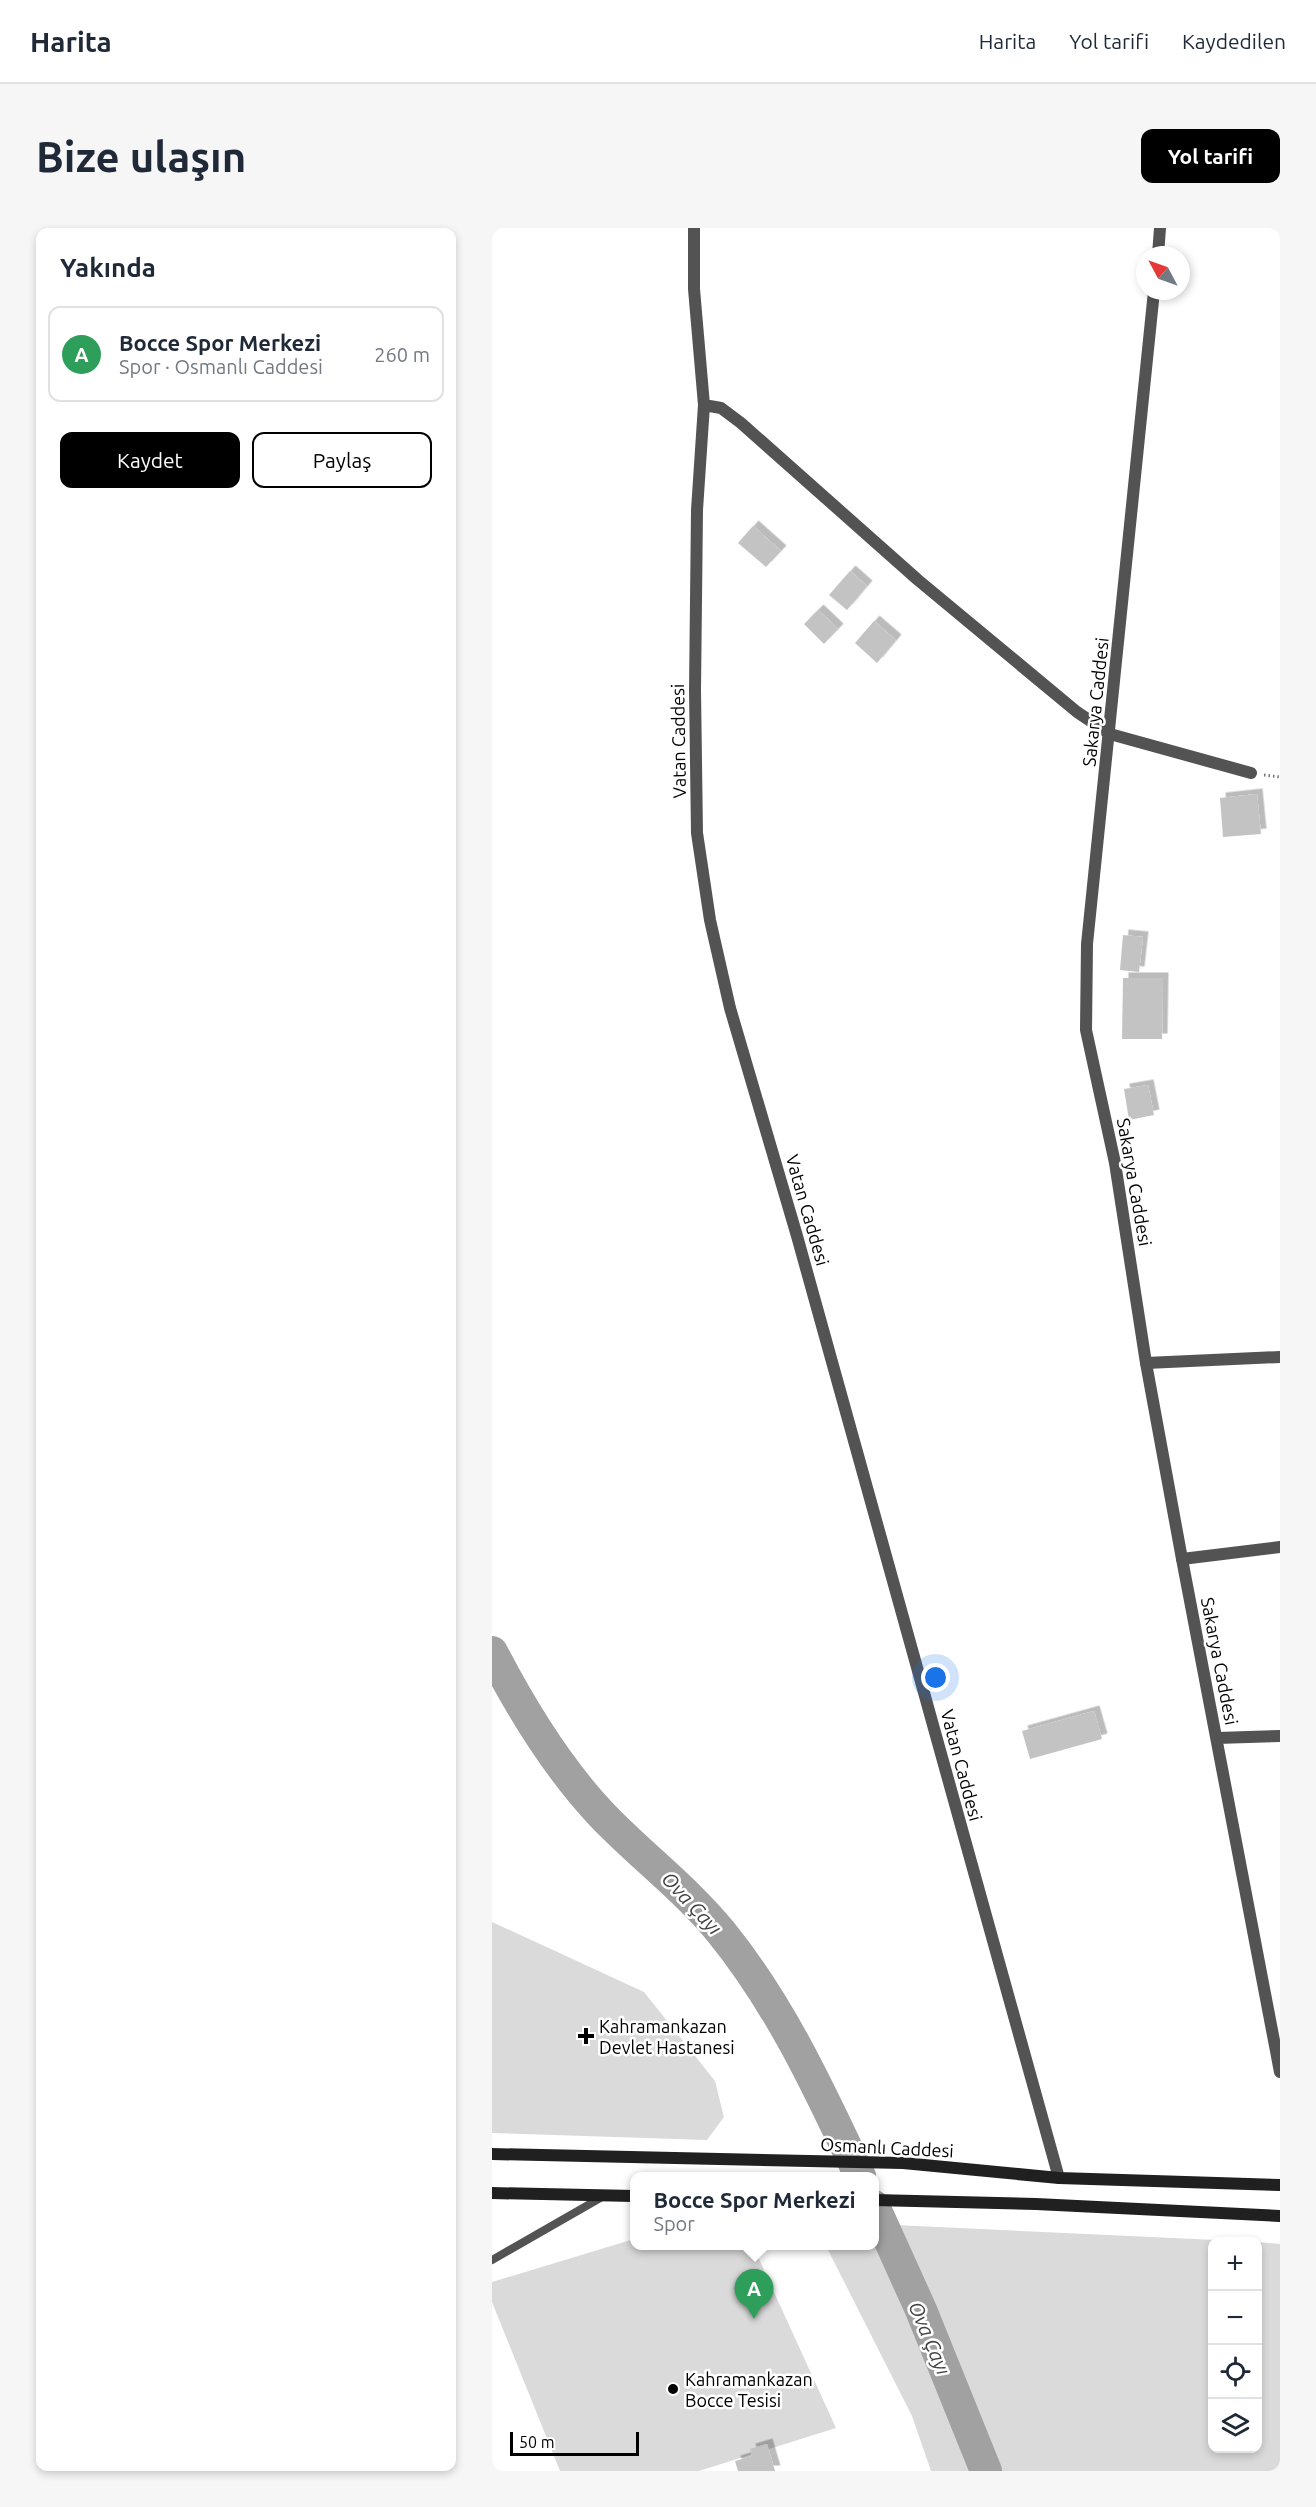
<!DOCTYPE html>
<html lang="tr">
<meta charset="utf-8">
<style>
body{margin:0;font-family:Ubuntu,sans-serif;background:#f6f6f7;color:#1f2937}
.controls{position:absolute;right:18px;bottom:18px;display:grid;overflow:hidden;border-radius:12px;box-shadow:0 3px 9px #0003}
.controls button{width:54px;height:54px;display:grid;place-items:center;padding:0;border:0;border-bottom:2px solid #e0e1e3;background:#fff;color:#1f2937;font:30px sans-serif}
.compass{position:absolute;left:644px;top:18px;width:54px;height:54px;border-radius:50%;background:#fff;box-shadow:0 3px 9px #0003;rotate:311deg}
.scale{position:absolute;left:18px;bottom:15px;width:129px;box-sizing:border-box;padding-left:6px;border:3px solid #000;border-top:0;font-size:16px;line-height:21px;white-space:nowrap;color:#000;-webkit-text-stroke:4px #fff;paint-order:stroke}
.you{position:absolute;left:444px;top:1450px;width:21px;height:21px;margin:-15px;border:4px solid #fff;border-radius:50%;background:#1a73e8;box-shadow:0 0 0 9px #1a73e833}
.badge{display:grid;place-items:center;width:39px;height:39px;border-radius:50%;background:#000;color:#fff;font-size:20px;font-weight:700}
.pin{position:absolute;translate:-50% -50px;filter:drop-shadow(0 2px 3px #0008)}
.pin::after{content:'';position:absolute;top:32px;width:21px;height:18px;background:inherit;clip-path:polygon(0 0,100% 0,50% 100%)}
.popup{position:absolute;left:138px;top:1944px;width:249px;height:78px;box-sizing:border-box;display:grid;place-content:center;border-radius:12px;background:#fff;filter:drop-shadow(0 2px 4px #0005);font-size:20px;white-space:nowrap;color:#747a83}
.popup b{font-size:22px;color:#1f2937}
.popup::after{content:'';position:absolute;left:50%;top:100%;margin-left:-12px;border:12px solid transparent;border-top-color:#fff}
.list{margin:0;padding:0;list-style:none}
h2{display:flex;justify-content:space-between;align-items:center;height:78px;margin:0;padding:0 24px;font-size:26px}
h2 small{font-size:20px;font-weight:400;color:#747a83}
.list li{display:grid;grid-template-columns:39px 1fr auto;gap:18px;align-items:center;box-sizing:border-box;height:96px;margin:0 12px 12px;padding:0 12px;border:2px solid #e0e1e3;border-radius:12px}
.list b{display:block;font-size:22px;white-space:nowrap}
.list p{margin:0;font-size:20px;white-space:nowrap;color:#747a83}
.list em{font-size:20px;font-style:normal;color:#747a83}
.actions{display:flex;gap:12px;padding:18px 24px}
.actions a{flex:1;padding:14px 0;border:2px solid #000;border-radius:12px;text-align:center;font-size:21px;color:#000}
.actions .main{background:#000;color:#fff}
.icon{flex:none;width:33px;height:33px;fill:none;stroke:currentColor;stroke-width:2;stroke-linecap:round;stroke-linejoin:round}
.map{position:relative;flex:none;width:788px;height:2243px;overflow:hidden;border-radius:12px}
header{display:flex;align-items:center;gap:36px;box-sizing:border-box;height:84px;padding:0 30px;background:#fff;border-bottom:2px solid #e0e1e3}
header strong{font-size:28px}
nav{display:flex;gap:33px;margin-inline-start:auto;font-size:21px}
.intro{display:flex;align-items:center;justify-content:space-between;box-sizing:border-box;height:144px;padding:0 36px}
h1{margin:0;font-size:42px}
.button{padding:15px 27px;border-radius:12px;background:#000;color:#fff;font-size:21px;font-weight:700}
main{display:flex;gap:36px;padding:0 36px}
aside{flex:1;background:#fff;border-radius:12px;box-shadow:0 3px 9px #0003}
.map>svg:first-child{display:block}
.green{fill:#dadada}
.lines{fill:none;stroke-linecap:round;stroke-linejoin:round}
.river{stroke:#a1a1a1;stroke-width:32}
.building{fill:#c3c3c3;filter:url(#shadow)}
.path{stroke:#757575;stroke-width:3;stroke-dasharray:1.5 3;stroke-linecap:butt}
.service{stroke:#535353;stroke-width:8}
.minor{stroke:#535353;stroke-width:12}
.tertiary{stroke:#535353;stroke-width:12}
.secondary{stroke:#202020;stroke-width:12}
.poi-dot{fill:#000;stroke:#fff;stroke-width:2}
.labels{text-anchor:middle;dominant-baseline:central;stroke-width:5;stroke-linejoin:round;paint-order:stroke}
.street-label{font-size:18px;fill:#000;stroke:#fff}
.poi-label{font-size:18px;fill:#000;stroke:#fff;text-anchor:start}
.water-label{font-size:20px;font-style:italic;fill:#424242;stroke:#fff}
</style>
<header>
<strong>Harita</strong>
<nav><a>Harita</a><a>Yol tarifi</a><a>Kaydedilen</a></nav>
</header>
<div class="intro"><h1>Bize ulaşın</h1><a class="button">Yol tarifi</a></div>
<main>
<aside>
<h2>Yakında<small></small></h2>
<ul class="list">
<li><span class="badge" style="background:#2e9e5b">A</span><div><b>Bocce Spor Merkezi</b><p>Spor · Osmanlı Caddesi</p></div><em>260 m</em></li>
</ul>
<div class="actions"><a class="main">Kaydet</a><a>Paylaş</a></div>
</aside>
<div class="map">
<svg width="788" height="2243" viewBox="0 0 788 2243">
<defs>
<filter id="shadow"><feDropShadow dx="5.5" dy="-5.5" stdDeviation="0" flood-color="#0004"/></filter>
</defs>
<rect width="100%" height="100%" fill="#fff"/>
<path class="green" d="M 0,1694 L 152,1764 L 223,1853 L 232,1889 L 215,1912 L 0,1905 Z
M 382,1996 L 745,2013 L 720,2014 L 720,2220 L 766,2220 L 766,2014 L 788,2016 L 788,2243 L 439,2243 L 420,2188 L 334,2018 L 382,2018 Z
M 142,2011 L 142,2018 L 261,2018 L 344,2200 L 207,2243 L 68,2243 L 0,2074 L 0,2054 Z"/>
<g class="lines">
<path class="river" d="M 0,1424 C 30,1482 64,1538 109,1586 C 148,1627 193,1660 229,1704 C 289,1778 328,1863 368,1948
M 382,1978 L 429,2082 L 494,2243"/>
</g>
<path class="building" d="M 261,298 L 289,323 L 274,339 L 246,315 Z
M 358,343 L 375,358 L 355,382 L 337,367 Z
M 326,382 L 346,401 L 332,416 L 312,396 Z
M 382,393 L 404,412 L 385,435 L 363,415 Z
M 765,566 L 769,606 L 731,609 L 728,570 Z
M 631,707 L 651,709 L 647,744 L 628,742 Z
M 631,750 L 671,750 L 670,811 L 630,811 Z
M 656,857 L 662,887 L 637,892 L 632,861 Z
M 602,1483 L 610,1511 L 538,1531 L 530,1503 Z
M 275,2216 L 283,2243 L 246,2243 L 243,2233 L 260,2228 L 258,2221 Z"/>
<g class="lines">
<path class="path" d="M 772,547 L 788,549"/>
<path class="service" d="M 0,2032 L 110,1969"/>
<path class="minor" d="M 202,0 L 202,61 L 212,177 L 205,282 L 203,462 L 205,605 L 218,692 L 238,780 L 305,1008 L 567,1950
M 212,177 L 229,180 L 249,195 L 426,352 L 585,484 L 618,506 L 759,545
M 654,1135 L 788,1129
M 690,1331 L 788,1319
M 725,1510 L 788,1508"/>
<path class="tertiary" d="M 666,27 L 668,0
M 662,63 L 595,716 L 594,802 L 623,935 L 654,1135 L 690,1331 L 788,1844"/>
<path class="secondary" d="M 0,1926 L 411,1935 L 567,1950 L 788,1957
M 0,1965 L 142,1968
M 382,1972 L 544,1976 L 788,1988"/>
</g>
<g class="poi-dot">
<path d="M91 1799h6v6h6v6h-6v6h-6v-6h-6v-6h6z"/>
<circle cx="181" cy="2161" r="6"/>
</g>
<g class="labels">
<g class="street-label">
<text transform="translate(603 474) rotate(-84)">Sakarya Caddesi</text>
<text transform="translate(186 513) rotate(-91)">Vatan Caddesi</text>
<text transform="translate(643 954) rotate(80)">Sakarya Caddesi</text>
<text transform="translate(316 982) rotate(74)">Vatan Caddesi</text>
<text transform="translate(728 1433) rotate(79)">Sakarya Caddesi</text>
<text transform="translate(470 1537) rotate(75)">Vatan Caddesi</text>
<text transform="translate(395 1919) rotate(3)">Osmanlı Caddesi</text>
</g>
<g class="poi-label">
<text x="107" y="1798">Kahramankazan<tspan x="107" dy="21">Devlet Hastanesi</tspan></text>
<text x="193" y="2151">Kahramankazan<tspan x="193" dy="21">Bocce Tesisi</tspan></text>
</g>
<g class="water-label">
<text transform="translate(200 1675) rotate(47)">Ova Çayı</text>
<text transform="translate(438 2110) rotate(67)">Ova Çayı</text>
</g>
</g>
</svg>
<div class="controls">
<button>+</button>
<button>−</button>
<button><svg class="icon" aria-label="locate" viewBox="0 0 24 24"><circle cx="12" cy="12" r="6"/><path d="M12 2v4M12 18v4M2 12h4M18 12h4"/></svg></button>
<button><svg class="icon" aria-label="layers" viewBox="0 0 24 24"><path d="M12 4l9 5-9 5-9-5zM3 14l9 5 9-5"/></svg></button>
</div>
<svg class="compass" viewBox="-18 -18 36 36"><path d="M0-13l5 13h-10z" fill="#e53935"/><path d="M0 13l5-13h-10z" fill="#747a83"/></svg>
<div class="scale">50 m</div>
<div class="you"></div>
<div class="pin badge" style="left:262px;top:2091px;background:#2e9e5b">A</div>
<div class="popup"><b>Bocce Spor Merkezi</b>Spor</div>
</div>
</main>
